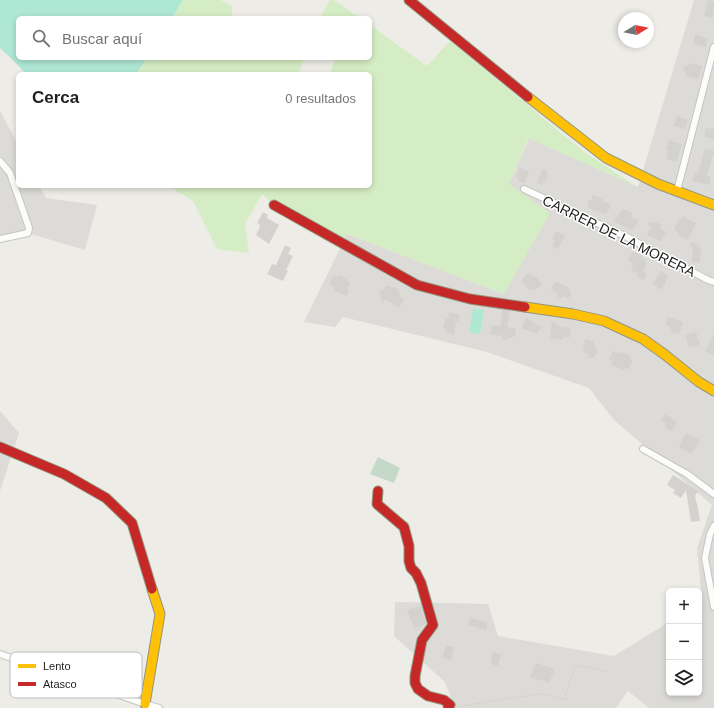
<!DOCTYPE html>
<html lang="es">
<meta charset="utf-8">
<style>
body{margin:0;font-family:Arial,sans-serif;background:#f6f6f6;color:#202124}
.controls{position:absolute;right:12px;bottom:12px;display:grid;overflow:hidden;border-radius:6px;box-shadow:0 2px 6px #0003}
.controls button{width:36px;height:36px;display:grid;place-items:center;padding:0;border:0;border-bottom:1px solid #e0e0e0;background:#fff;color:#202124;font:20px sans-serif}
.compass{position:absolute;left:618px;top:12px;width:36px;height:36px;border-radius:50%;background:#fff;box-shadow:0 2px 6px #0003;rotate:80deg}
.list{margin:0;padding:0;list-style:none}
h2{display:flex;justify-content:space-between;align-items:center;height:52px;margin:0;padding:0 16px;font-size:17px}
h2 small{font-size:13px;font-weight:400;color:#757577}
.icon{flex:none;width:22px;height:22px;fill:none;stroke:currentColor;stroke-width:2;stroke-linecap:round;stroke-linejoin:round}
.map{position:relative;flex:none;width:714px;height:708px;overflow:hidden}
.search{position:absolute;background:#fff;box-shadow:0 2px 6px #0003;left:16px;top:16px;width:356px;height:44px;display:flex;align-items:center;gap:10px;box-sizing:border-box;padding:0 14px;border-radius:6px;color:#757577;font-size:15px}
.panel{position:absolute;background:#fff;box-shadow:0 2px 6px #0003;left:16px;top:72px;width:356px;height:116px;border-radius:6px}
.map>svg:first-child{display:block}
.residential{fill:#dcdbd8}
.grass{fill:#d5edc4}
.cemetery{fill:#c4d9c7}
.pitch{fill:#afe7d5}
.building{fill:#d3d2ce}
.lines{fill:none;stroke-linecap:round;stroke-linejoin:round}
.street-casing{stroke:#c5c5c3;stroke-width:8}
.slow-casing{stroke:#93977e;stroke-width:11}
.jam-casing{stroke:#93977e;stroke-width:11}
.path{stroke:#d7cac5;stroke-width:1;stroke-dasharray:2 2;stroke-linecap:butt}
.street{stroke:#fcfcfb;stroke-width:6}
.slow{stroke:#ffc107;stroke-width:9}
.jam{stroke:#c62828;stroke-width:9}
.labels{text-anchor:middle;dominant-baseline:central;stroke-width:3;stroke-linejoin:round;paint-order:stroke}
.street-label{font-size:14px;fill:#1e1e1e;stroke:#fff}
.key{fill:#fff;stroke:#bcbcbc;stroke-width:1}
.key-label{font-size:11px;fill:#1e1e1e}
</style>
<div class="map">
<svg width="714" height="708" viewBox="0 0 714 708">
<rect width="100%" height="100%" fill="#edece7"/>
<path class="residential" d="M 694,0 L 714,0 L 714,708 L 649,708 L 628,691 L 616,708 L 455,708 L 445,682 L 394,636 L 395,602 L 488,604 L 498,636 L 614,656 L 669,622 L 669,693 L 699,693 L 699,604 L 702,601 L 697,548 L 712,505 L 613,419 L 589,388 L 487,352 L 343,317 L 335,327 L 304,322 L 347,234 L 504,294 L 509,184 L 529,138 L 638,187 Z
M 0,110 L 18,145 L 18,186 L 39,186 L 46,198 L 97,205 L 85,250 L 28,233 L 0,239 Z
M 0,411 L 19,433 L 0,491 Z"/>
<path class="grass" d="M 183,0 L 221,0 L 232,6 L 232,18 L 172,18 Z
M 330,0 L 334,0 L 360,18 L 320,18 Z
M 370,25 L 427,66 L 450,41 L 584,152 L 638,187 L 528,138 L 509,184 L 550,213 L 504,294 L 347,234 L 342,243 L 274,205 L 262,194 L 245,224 L 249,253 L 217,249 L 193,201 L 169,186 L 370,186 L 370,74 L 330,74 L 335,58 L 370,58 Z
M 147,58 L 305,58 L 298,74 L 136,74 Z"/>
<path class="cemetery" d="M 378,457 L 400,468 L 394,483 L 370,474 Z"/>
<path class="pitch" d="M 0,0 L 183,0 L 172,18 L 18,18 L 18,58 L 147,58 L 136,74 L 26,74 L 17,64 L 0,48 Z
M 473,308 L 484,310 L 480,334 L 469,332 Z"/>
<path class="building" d="M 708,0 L 714,2 L 713,18 L 704,16 Z
M 695,34 L 708,38 L 706,47 L 693,44 Z
M 693,63 L 702,66 L 698,79 L 685,76 L 686,71 L 683,70 L 684,65 L 688,66 L 689,64 L 692,65 Z
M 677,116 L 688,120 L 685,129 L 674,126 Z
M 706,128 L 714,129 L 714,139 L 704,137 Z
M 669,140 L 682,144 L 677,162 L 666,159 L 669,151 L 666,150 Z
M 705,149 L 714,151 L 707,176 L 711,177 L 709,185 L 692,181 L 695,172 L 698,173 Z
M 520,167 L 529,172 L 525,183 L 518,181 L 519,178 L 516,177 Z
M 542,169 L 548,172 L 546,174 L 548,175 L 546,181 L 544,180 L 542,185 L 537,183 L 538,180 Z
M 593,195 L 603,199 L 603,201 L 611,205 L 606,215 L 598,211 L 597,212 L 588,207 L 588,204 L 589,200 L 591,201 Z
M 623,210 L 627,210 L 633,214 L 631,217 L 639,221 L 632,230 L 624,226 L 624,227 L 614,221 L 617,216 L 618,216 L 621,211 Z
M 263,212 L 268,215 L 267,218 L 279,225 L 269,244 L 256,235 L 260,227 L 259,227 L 260,224 L 257,223 Z
M 682,216 L 696,223 L 688,240 L 678,235 L 679,233 L 674,230 L 679,219 L 681,219 Z
M 652,222 L 656,222 L 661,225 L 660,228 L 666,232 L 661,241 L 657,239 L 657,240 L 647,235 L 651,227 L 646,224 Z
M 556,231 L 565,236 L 558,249 L 552,246 L 555,240 L 552,239 Z
M 691,242 L 700,246 L 699,248 L 702,249 L 700,256 L 700,262 L 692,262 L 692,256 L 693,253 L 693,249 L 690,246 Z
M 285,245 L 291,248 L 288,254 L 293,256 L 286,270 L 288,271 L 283,281 L 267,274 L 272,264 L 276,265 Z
M 632,252 L 642,255 L 641,257 L 646,259 L 645,262 L 647,262 L 643,271 L 647,273 L 644,280 L 637,277 L 639,273 L 631,270 L 633,266 L 631,265 L 632,263 L 628,261 Z
M 661,271 L 668,276 L 665,281 L 666,282 L 662,290 L 653,284 Z
M 528,273 L 537,278 L 542,284 L 538,288 L 532,290 L 527,289 L 526,285 L 522,282 L 522,280 Z
M 334,275 L 338,277 L 339,275 L 347,279 L 346,280 L 350,282 L 347,290 L 349,291 L 346,296 L 333,290 L 334,286 L 329,284 Z
M 555,281 L 570,288 L 569,290 L 571,294 L 570,297 L 567,298 L 565,296 L 560,298 L 557,296 L 557,293 L 551,290 Z
M 386,285 L 393,288 L 396,287 L 397,289 L 400,291 L 399,293 L 400,297 L 404,299 L 399,308 L 385,299 L 383,304 L 379,292 L 383,290 Z
M 503,310 L 510,311 L 507,327 L 516,328 L 515,337 L 512,336 L 512,338 L 507,338 L 507,340 L 502,339 L 502,336 L 490,334 L 492,325 L 500,326 Z
M 449,312 L 460,315 L 458,322 L 456,322 L 454,334 L 451,334 L 446,332 L 446,329 L 443,329 L 446,318 L 448,319 Z
M 668,317 L 683,322 L 679,334 L 672,332 L 670,327 L 665,325 Z
M 525,318 L 533,321 L 532,322 L 536,323 L 535,325 L 544,327 L 538,330 L 537,333 L 522,329 Z
M 552,322 L 558,324 L 558,326 L 571,328 L 569,338 L 563,337 L 562,340 L 550,338 L 551,334 L 550,334 Z
M 696,332 L 700,344 L 693,347 L 693,345 L 689,347 L 685,335 Z
M 714,334 L 714,355 L 705,351 Z
M 585,339 L 594,342 L 594,346 L 597,347 L 596,349 L 597,354 L 595,355 L 594,358 L 588,357 L 589,354 L 583,352 Z
M 613,351 L 620,354 L 622,352 L 631,357 L 630,359 L 633,361 L 628,369 L 625,368 L 624,371 L 611,364 L 613,361 L 609,359 Z
M 664,414 L 672,418 L 671,419 L 677,422 L 672,431 L 665,427 L 666,423 L 661,421 Z
M 686,433 L 700,440 L 692,454 L 679,447 Z
M 673,475 L 698,491 L 695,496 L 698,508 L 700,521 L 691,522 L 686,490 L 681,498 L 673,493 L 675,490 L 667,485 Z
M 421,606 L 426,624 L 414,628 L 407,610 Z
M 470,618 L 487,622 L 486,630 L 468,625 Z
M 446,645 L 454,647 L 451,660 L 442,657 Z
M 493,652 L 501,654 L 498,666 L 491,664 Z
M 536,663 L 555,669 L 549,683 L 540,679 L 539,681 L 530,677 Z"/>
<g class="lines">
<g class="street-casing">
<path id="street" d="M 0,161 L 10,173 L 29,228 L 28,233 L 0,239
M 524,189 L 625,236 L 708,280 L 714,282
M 677,191 L 714,47
M 643,449 L 687,474 L 714,494
M 714,526 L 710,534 L 705,558 L 714,607
M 0,654 L 145,704 L 159,708"/>
</g>
<g class="slow-casing">
<path id="slow" d="M 528,97 L 606,158 L 658,184 L 714,205
M 525,307 L 573,314 L 604,321 L 643,339 L 664,354 L 699,382 L 714,391
M 145,704 L 160,614 L 152,589"/>
</g>
<g class="jam-casing">
<path id="jam" d="M 409,0 L 528,97
M 274,205 L 417,285 L 470,299 L 525,307
M 0,447 L 64,474 L 106,498 L 132,523 L 152,589
M 378,491 L 377,504 L 404,527 L 409,546 L 409,561 L 411,568 L 416,573 L 421,583 L 433,625 L 422,640 L 415,676 L 415,683 L 418,689 L 428,696 L 444,700 L 450,705 L 448,708"/>
</g>
<path class="path" d="M 458,707 L 505,699 L 540,694 L 553,696 L 564,700 L 575,667 L 583,666 L 608,672"/>
<use href="#street" class="street"/>
<use href="#slow" class="slow"/>
<use href="#jam" class="jam"/>
</g>
<g class="labels">
<g class="street-label">
<text transform="translate(619 236) rotate(26)">CARRER DE LA MORERA</text>
</g>
</g>
<rect x="10" y="652" width="132" height="46" rx="6" class="key"/>
<rect x="18" y="664" width="18" height="4" fill="#ffc107"/>
<rect x="18" y="682" width="18" height="4" fill="#c62828"/>
<g class="key-label">
<text x="43" y="670">Lento</text>
<text x="43" y="688">Atasco</text>
</g>
</svg>
<div class="controls">
<button>+</button>
<button>−</button>
<button><svg class="icon" aria-label="layers" viewBox="0 0 24 24"><path d="M12 4l9 5-9 5-9-5zM3 14l9 5 9-5"/></svg></button>
</div>
<svg class="compass" viewBox="-18 -18 36 36"><path d="M0-13l5 13h-10z" fill="#e53935"/><path d="M0 13l5-13h-10z" fill="#757577"/></svg>
<div class="search"><svg class="icon" aria-label="search" viewBox="0 0 24 24"><circle cx="10" cy="10" r="6"/><path d="M15 15l6 6"/></svg>Buscar aquí</div>
<section class="panel">
<h2>Cerca<small>0 resultados</small></h2>
<ul class="list">
</ul>
</section>
</div>
